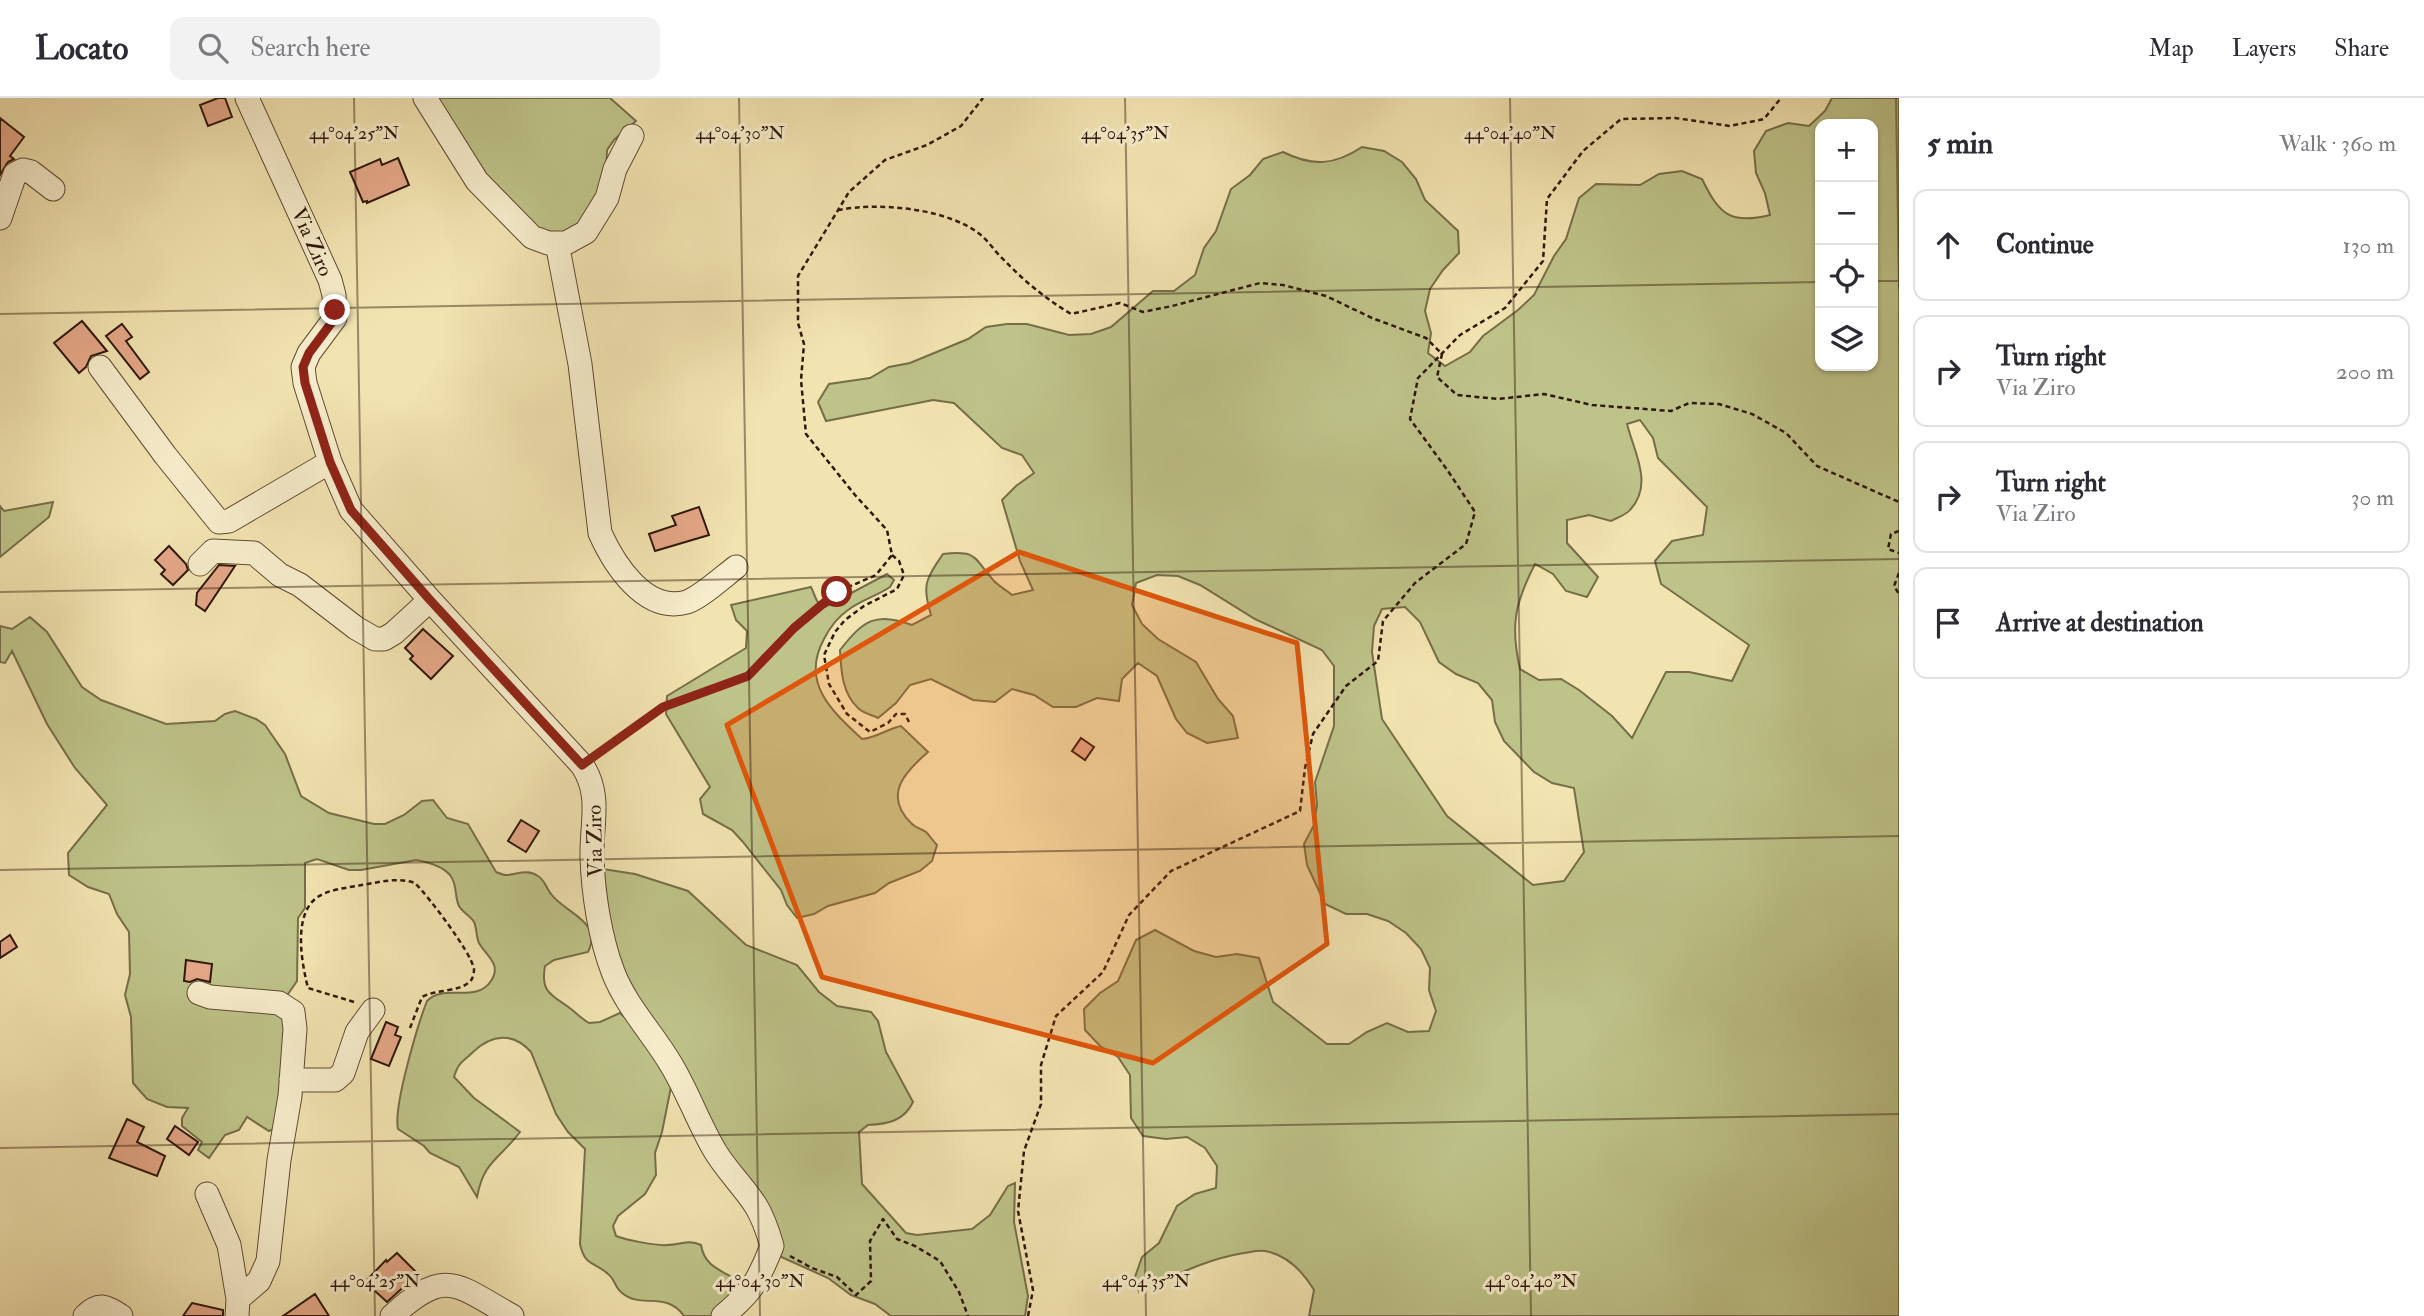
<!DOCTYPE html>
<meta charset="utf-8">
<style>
body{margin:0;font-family:"IM FELL Double Pica",serif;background:#f2f2f3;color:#2b2b33}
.controls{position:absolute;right:21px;top:21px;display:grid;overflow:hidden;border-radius:14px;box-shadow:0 2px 5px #0004}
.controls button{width:63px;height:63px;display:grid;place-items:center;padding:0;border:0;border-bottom:2px solid #e1e1e2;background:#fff;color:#2b2b33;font:35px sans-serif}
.stop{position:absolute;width:21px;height:21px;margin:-16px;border:5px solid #8f2418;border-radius:50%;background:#fff}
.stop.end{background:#8f2418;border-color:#fff;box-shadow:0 2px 7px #0008}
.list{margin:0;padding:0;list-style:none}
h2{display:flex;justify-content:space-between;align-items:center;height:91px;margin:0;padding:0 28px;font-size:30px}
h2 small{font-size:23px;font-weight:400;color:#7c7c81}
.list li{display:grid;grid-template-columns:46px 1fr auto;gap:21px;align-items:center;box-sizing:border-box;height:112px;margin:0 14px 14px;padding:0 14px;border:2px solid #e1e1e2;border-radius:14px}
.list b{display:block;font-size:26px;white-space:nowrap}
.list p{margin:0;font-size:23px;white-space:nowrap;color:#7c7c81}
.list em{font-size:23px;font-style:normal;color:#7c7c81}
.icon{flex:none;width:38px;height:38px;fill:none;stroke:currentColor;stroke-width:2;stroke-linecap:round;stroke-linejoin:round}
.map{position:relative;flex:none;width:1899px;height:1218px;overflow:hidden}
header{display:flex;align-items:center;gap:42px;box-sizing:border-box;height:98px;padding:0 35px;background:#fff;border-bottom:2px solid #e1e1e2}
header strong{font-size:33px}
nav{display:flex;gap:38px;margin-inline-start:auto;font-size:24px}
.search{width:490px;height:63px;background:#f2f2f3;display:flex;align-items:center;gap:18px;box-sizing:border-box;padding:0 24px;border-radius:14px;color:#7c7c81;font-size:26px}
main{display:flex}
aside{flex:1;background:#fff}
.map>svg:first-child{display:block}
.green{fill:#bec389;stroke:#766e48;stroke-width:2;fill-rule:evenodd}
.building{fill:#e5a888;stroke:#2f1808;stroke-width:2}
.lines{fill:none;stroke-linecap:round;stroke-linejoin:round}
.minor-casing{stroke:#604b32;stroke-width:25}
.path{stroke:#2f1808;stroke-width:2.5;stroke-dasharray:5 3.5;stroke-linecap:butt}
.minor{stroke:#f7edcc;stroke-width:23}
.route{stroke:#8f2418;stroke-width:9}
.marked{fill:#df560c;fill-opacity:0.2;stroke:#df560c;stroke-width:5;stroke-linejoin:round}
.ticks{fill:none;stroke:#2f1808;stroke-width:2;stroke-opacity:0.45}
.labels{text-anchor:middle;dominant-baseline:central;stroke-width:6;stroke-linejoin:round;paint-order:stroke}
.street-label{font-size:21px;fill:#2f1808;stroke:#f7edcc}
.ticks-label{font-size:18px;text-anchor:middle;fill:#2f1808;stroke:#f7edcc;stroke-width:6;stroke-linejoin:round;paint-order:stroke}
</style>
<header>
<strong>Locato</strong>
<div class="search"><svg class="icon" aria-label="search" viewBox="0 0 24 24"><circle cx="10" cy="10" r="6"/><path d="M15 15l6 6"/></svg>Search here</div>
<nav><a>Map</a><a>Layers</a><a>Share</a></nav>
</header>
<main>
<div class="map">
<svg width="1899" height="1218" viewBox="0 0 1899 1218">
<rect width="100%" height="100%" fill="#f2e4b1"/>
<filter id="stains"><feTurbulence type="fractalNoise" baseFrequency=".00286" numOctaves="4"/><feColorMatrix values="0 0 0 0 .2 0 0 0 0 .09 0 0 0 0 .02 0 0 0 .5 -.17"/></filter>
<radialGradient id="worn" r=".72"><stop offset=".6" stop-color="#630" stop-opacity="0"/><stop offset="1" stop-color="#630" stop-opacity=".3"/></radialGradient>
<path class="green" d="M 429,0 L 610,0 L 636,23 L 614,42 L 607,52 L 606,77 L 584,128 L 551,139 L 516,117 Z
M 1832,0 L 1899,0 L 1899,1218 L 1309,1218 L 1314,1192 C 1303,1174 1288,1157 1265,1153 C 1259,1152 1251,1154 1244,1155 C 1206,1161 1174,1178 1139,1194 L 1135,1179 L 1142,1159 L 1159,1145 L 1177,1108 L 1195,1096 L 1216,1090 L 1217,1068 L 1205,1050 L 1187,1039 L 1166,1041 L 1143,1038 L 1131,1020 L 1130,977 L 1118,959 L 1100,948 L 1085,932 L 1084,911 L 1100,895 L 1118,883 L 1136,842 L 1155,832 L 1194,853 L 1216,859 L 1237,856 L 1259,860 L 1273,904 L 1327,946 L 1349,946 L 1367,934 L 1387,925 L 1408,934 L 1429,933 L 1436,913 L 1429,892 L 1430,870 L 1421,851 L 1406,835 L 1388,823 L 1367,816 L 1346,816 L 1325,806 L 1307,767 L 1304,746 L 1314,727 L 1317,707 L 1315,684 L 1334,628 L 1334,568 L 1322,552 L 1255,521 L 1200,487 L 1178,478 L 1157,477 L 1136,485 L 1132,507 L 1142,526 L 1158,541 L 1196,564 L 1218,601 L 1233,618 L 1238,640 L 1207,645 L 1187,635 L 1176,621 L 1157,578 L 1138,565 L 1122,581 L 1119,603 L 1097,600 L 1076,609 L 1053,609 L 1034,597 L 1012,591 L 995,604 L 973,602 L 931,581 L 910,587 L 896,605 L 878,620 C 872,617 863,615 858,610 C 842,595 841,572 840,552 C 863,523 875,513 912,527 L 931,517 C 922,488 925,482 943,456 C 979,452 973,460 994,483 C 999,488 1006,492 1012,497 L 1033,492 L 1020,463 L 1002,402 L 1016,388 L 1034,375 L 1022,357 L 1002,350 L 954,305 L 933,302 L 826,323 L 818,304 L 829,286 L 870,280 L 889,269 L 910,265 L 968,241 L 986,229 L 1007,226 L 1027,226 L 1069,237 L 1091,236 L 1111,229 L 1153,193 L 1174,193 L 1195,177 L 1204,150 L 1216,133 L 1231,91 L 1250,77 L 1263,61 L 1283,54 C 1313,69 1335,67 1362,49 L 1384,53 L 1402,64 L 1416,81 L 1425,102 L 1458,133 L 1459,155 L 1443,172 L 1430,191 L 1425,213 L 1431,235 L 1428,255 L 1445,268 L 1470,254 L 1483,238 L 1518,212 L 1534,197 L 1554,158 L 1566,141 L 1579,100 L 1596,86 L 1640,87 L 1659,76 L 1682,73 L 1702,81 C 1719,116 1730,127 1770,117 L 1765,95 L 1756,75 L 1754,53 L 1766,33 L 1788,25 L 1809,28 L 1825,13 ZM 1820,26 L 1873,26 L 1873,268 L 1820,268 ZM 1640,322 L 1653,340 L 1658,360 L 1707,409 L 1703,437 L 1672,443 L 1655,463 L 1661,486 L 1749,547 L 1732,583 L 1689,574 L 1666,574 L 1632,640 L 1612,618 L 1579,592 L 1561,581 L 1539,582 L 1520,571 C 1510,527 1515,505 1535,466 L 1553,476 L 1566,493 L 1587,499 L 1598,479 L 1567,445 L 1567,422 L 1589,417 L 1611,423 C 1616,420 1626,417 1630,412 C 1654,386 1634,354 1627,326 ZM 1405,509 L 1420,524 L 1439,564 L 1456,576 L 1478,585 L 1492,602 L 1495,624 L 1504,643 L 1534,674 L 1552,685 L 1574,690 L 1584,754 L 1564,783 L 1533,787 L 1447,718 L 1382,621 L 1372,554 L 1374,528 L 1382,511 Z
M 53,404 L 49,419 L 0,459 L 0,408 L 4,413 Z
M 887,476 L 894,482 L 890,489 C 877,498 861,502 848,512 C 838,519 829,531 824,541 C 800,585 832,613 862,641 C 876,640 887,631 901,628 L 928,654 C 905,674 882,697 912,726 C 916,730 922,731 926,734 C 930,738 933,743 937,747 L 932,763 L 920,773 L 889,785 L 875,795 L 828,808 L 814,816 L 797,820 L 787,807 L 781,792 L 743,744 L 732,732 L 703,716 L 700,701 L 710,689 L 666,616 L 667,598 L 746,550 L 747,533 L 736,522 L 731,507 L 811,489 L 817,503 L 825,509 Z
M 30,519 L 47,534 L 82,589 L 101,602 L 166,626 L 215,623 L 225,616 L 235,613 L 256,621 L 265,627 L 285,656 L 301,698 L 329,715 L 374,726 L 385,726 L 404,717 L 422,703 L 433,702 L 447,720 L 468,726 L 496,774 C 499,775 503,777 506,777 C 517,777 526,770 538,778 C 545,782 546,790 551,796 C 566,816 603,823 588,854 L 554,862 L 545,868 C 540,896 553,897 571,911 C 577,916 582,921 589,925 L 600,924 L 620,915 L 628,922 L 668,978 L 671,989 L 662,1034 L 655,1055 L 656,1077 L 645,1096 L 618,1118 L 613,1128 L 616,1138 C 626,1142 657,1148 667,1147 C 681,1147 688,1141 701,1147 C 704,1165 715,1170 730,1178 C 735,1198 726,1205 712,1218 L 684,1218 C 666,1192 640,1212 621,1194 C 615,1189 614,1180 608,1176 C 594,1163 585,1169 580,1146 L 585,1051 L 568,1034 L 556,1016 L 531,954 C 513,934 492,936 473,954 C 462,965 459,963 454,979 L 474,1000 L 520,1034 C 500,1061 484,1062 477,1099 L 459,1069 L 430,1055 L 424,1048 L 398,1031 C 393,1009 418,926 427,903 C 444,885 476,906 491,883 C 502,866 487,859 479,845 C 476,839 477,830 474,824 C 471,818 463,815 459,808 C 454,798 458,787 450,777 C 442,768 428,764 416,762 L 361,772 L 349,772 L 317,761 L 305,765 L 305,810 L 298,820 L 297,883 L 286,899 L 289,951 L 276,1030 L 269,1033 L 247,1019 L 239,1032 L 225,1037 L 209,1060 L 198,1052 L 202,1044 L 182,1028 L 182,1020 L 188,1010 L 167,1009 L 147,1001 L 133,985 L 131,919 L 125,897 L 130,876 L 129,834 L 117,816 L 109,796 L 88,789 L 69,777 L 68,755 L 107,707 L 75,670 L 47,626 L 12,553 L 5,565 L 0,564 L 0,528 L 12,531 Z
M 603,771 L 635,776 L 688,793 L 746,847 L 797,867 L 819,894 L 837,908 L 871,914 L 878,923 L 886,954 L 913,1004 C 904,1023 888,1026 868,1027 L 859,1034 L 862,1086 L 906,1135 L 917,1137 L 972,1131 L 990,1117 L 1008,1088 L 1015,1085 L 1014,1124 L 1028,1198 L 1025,1218 L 891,1218 L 875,1206 L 851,1197 L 828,1180 L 779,1158 L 681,963 L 648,920 L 627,879 L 612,845 Z"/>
<path class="building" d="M 218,0 L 225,0 L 232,19 L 208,28 L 200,7 Z
M 0,20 L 24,39 L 10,58 L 14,61 L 8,64 L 0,77 Z
M 398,60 L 409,87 L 367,105 L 367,103 L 363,104 L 350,74 L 380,61 L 382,67 Z
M 82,223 L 107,253 L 91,258 L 86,269 L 79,275 L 54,245 Z
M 122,226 L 132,239 L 126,243 L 149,274 L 140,281 L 106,238 Z
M 699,409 L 709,437 L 655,453 L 649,436 L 676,427 L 672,418 Z
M 169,448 L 186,466 L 188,472 L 173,487 L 161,476 L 165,472 L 155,462 Z
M 219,467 L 235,468 L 205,513 L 196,507 L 197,495 Z
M 423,531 L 453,558 L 431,581 L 410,561 L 413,558 L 405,550 Z
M 1081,640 L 1094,649 L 1085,662 L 1072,653 Z
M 521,722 L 539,733 L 526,754 L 508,743 Z
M 10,837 L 17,849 L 0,860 L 0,844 Z
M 186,862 L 212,866 L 210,884 L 197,881 L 190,884 L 184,883 Z
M 386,924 L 398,929 L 395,937 L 401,939 L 389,968 L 371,961 Z
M 127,1021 L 144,1029 L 137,1044 L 165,1058 L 157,1078 L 109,1060 Z
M 175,1028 L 198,1044 L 189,1057 L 167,1041 Z
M 397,1155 L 418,1176 L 387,1204 L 365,1184 L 386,1162 L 387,1164 Z
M 315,1196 L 329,1218 L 283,1218 Z
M 192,1205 L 223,1212 L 223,1218 L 183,1218 Z"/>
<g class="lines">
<g class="minor-casing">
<path id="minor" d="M 247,0 L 330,182 L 334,197 L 335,220 L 309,255 L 303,269 L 305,285 L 330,364 L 351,412 L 430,502 L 582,667 C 602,697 591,726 592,759 C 593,795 600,840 613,874 C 627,910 653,935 672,968 C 688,995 699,1026 715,1053 C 727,1073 744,1089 756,1108 C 764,1121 768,1134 772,1148 C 758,1183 753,1193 723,1218
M 425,0 L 477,83 L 532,139 L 548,145 L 566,145 L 586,134 L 607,100 L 615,71 L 632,38
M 0,120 L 15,76 L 23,72 L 31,74 L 53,91
M 557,145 L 580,266 L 600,435 C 614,466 645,516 687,504 C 701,499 723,479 736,469
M 100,269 L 165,357 L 219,424 L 229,423 L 330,364
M 200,466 L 213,453 L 254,455 L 280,477 L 300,487 L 356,530 L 375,541 L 384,541 L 394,535 L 430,502
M 199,895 L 210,899 L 279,905 L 293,914 L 295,931 L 290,998 L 279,1062 L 268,1163 L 259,1183 L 238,1201
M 291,982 L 335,982 L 343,975 L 357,934 L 373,912
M 207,1096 L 229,1147 L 238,1201 L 237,1218
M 85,1218 C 99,1204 105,1208 121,1218
M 392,1218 C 446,1169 455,1186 512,1218"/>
</g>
<path class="path" d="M 838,112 C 879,104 949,110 982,138 C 990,145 996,155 1004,162 C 1024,183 1046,201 1071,216 L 1120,205 L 1143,214 L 1172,208 L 1260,185 L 1283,187 L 1326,198 L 1372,220 L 1426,240 L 1442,256 L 1437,279 L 1457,297 L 1498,301 L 1544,296 L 1592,307 L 1671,313 L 1689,305 L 1719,306 L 1752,316 L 1786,335 L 1817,368 L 1899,404
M 1899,433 L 1891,436 L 1888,451 L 1899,455
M 892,457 L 899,463 L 904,477 L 897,491 L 864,508 L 845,522 L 835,534 L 824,557 L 829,586 L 847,616 L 870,634 L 888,625 L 896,616 L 905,616 L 909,624
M 1899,475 L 1894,488 L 1899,496
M 597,657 L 663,609 L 748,578 L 794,530 L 837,494 L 876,477 L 892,457 L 887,432 L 855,397 L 806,336 L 801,282 L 804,246 L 798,225 L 798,178 L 849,94 L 885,62 L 927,47 L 961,28 L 983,0
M 354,904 L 308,890 C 302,866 293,820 315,801 C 327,791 347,790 362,787 C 380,784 397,779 415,785 C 428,798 471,854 474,871 C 474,876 473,882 468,885 C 460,893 434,892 422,899 L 410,930
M 790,1158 L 812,1170 L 837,1179 L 856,1197 L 871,1183 L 870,1143 L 883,1121 L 897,1141 L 915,1148 L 940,1163 L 959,1194 L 968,1218
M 1028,1218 L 1033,1192 L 1018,1113 L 1024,1053 L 1041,1006 L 1041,967 L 1056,918 L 1103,874 L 1129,817 L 1171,773 L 1300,713 L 1305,670 L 1313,636 L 1346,588 L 1378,563 L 1383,523 L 1415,485 L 1466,446 L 1475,414 L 1448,373 L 1410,321 L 1418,280 L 1460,237 L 1505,210 L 1543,163 L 1547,101 L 1583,53 L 1621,21 L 1675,20 L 1730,28 L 1764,21 L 1781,0"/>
<use href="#minor" class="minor"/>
</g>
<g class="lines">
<path class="route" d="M 335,212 L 335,220 L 309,255 L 303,269 L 305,285 L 330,364 L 351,412 L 430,502 L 582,667 L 663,609 L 748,578 L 794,530 L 837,494"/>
</g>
<path class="marked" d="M 1019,454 L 1297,545 L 1327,846 L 1153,965 L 822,879 L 727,627 Z"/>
<path class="ticks" d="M 354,0 L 375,1218M 739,0 L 760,1218M 1125,0 L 1146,1218M 1510,0 L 1531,1218M 1896,0 L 1899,191M 1873,183 L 1899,183M 0,216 L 1820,184M 0,494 L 1899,461M 0,772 L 1899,738M 0,1050 L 1899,1016"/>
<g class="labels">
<g class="street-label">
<text transform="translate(312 144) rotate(66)">Via Ziro</text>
<text transform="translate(595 743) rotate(-91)">Via Ziro</text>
</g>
</g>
<g class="ticks-label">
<text x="354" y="41">44°04'25"N</text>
<text x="740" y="41">44°04'30"N</text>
<text x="1125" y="41">44°04'35"N</text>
<text x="1510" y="41">44°04'40"N</text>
<text x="375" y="1189">44°04'25"N</text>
<text x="760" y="1189">44°04'30"N</text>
<text x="1146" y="1189">44°04'35"N</text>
<text x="1531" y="1189">44°04'40"N</text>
</g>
<rect width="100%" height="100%" filter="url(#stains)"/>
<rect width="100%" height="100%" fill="url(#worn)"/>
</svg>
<div class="controls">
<button>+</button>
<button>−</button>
<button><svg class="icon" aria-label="locate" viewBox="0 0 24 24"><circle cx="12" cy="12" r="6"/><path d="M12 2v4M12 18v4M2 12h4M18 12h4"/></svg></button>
<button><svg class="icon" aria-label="layers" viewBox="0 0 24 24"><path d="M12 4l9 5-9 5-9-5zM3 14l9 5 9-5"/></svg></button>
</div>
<div class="stop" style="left:837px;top:494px"></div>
<div class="stop end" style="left:335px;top:212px"></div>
</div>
<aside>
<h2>5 min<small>Walk · 360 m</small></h2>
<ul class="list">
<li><svg class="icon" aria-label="ahead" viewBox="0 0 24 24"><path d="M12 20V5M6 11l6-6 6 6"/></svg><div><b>Continue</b></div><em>130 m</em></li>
<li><svg class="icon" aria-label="right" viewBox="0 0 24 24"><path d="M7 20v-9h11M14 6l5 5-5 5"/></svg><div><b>Turn right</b><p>Via Ziro</p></div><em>200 m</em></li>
<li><svg class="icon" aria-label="right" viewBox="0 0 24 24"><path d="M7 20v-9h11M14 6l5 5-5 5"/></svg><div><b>Turn right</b><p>Via Ziro</p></div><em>30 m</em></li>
<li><svg class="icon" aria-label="arrive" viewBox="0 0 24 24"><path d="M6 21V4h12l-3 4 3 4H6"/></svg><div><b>Arrive at destination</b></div></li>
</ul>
</aside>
</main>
